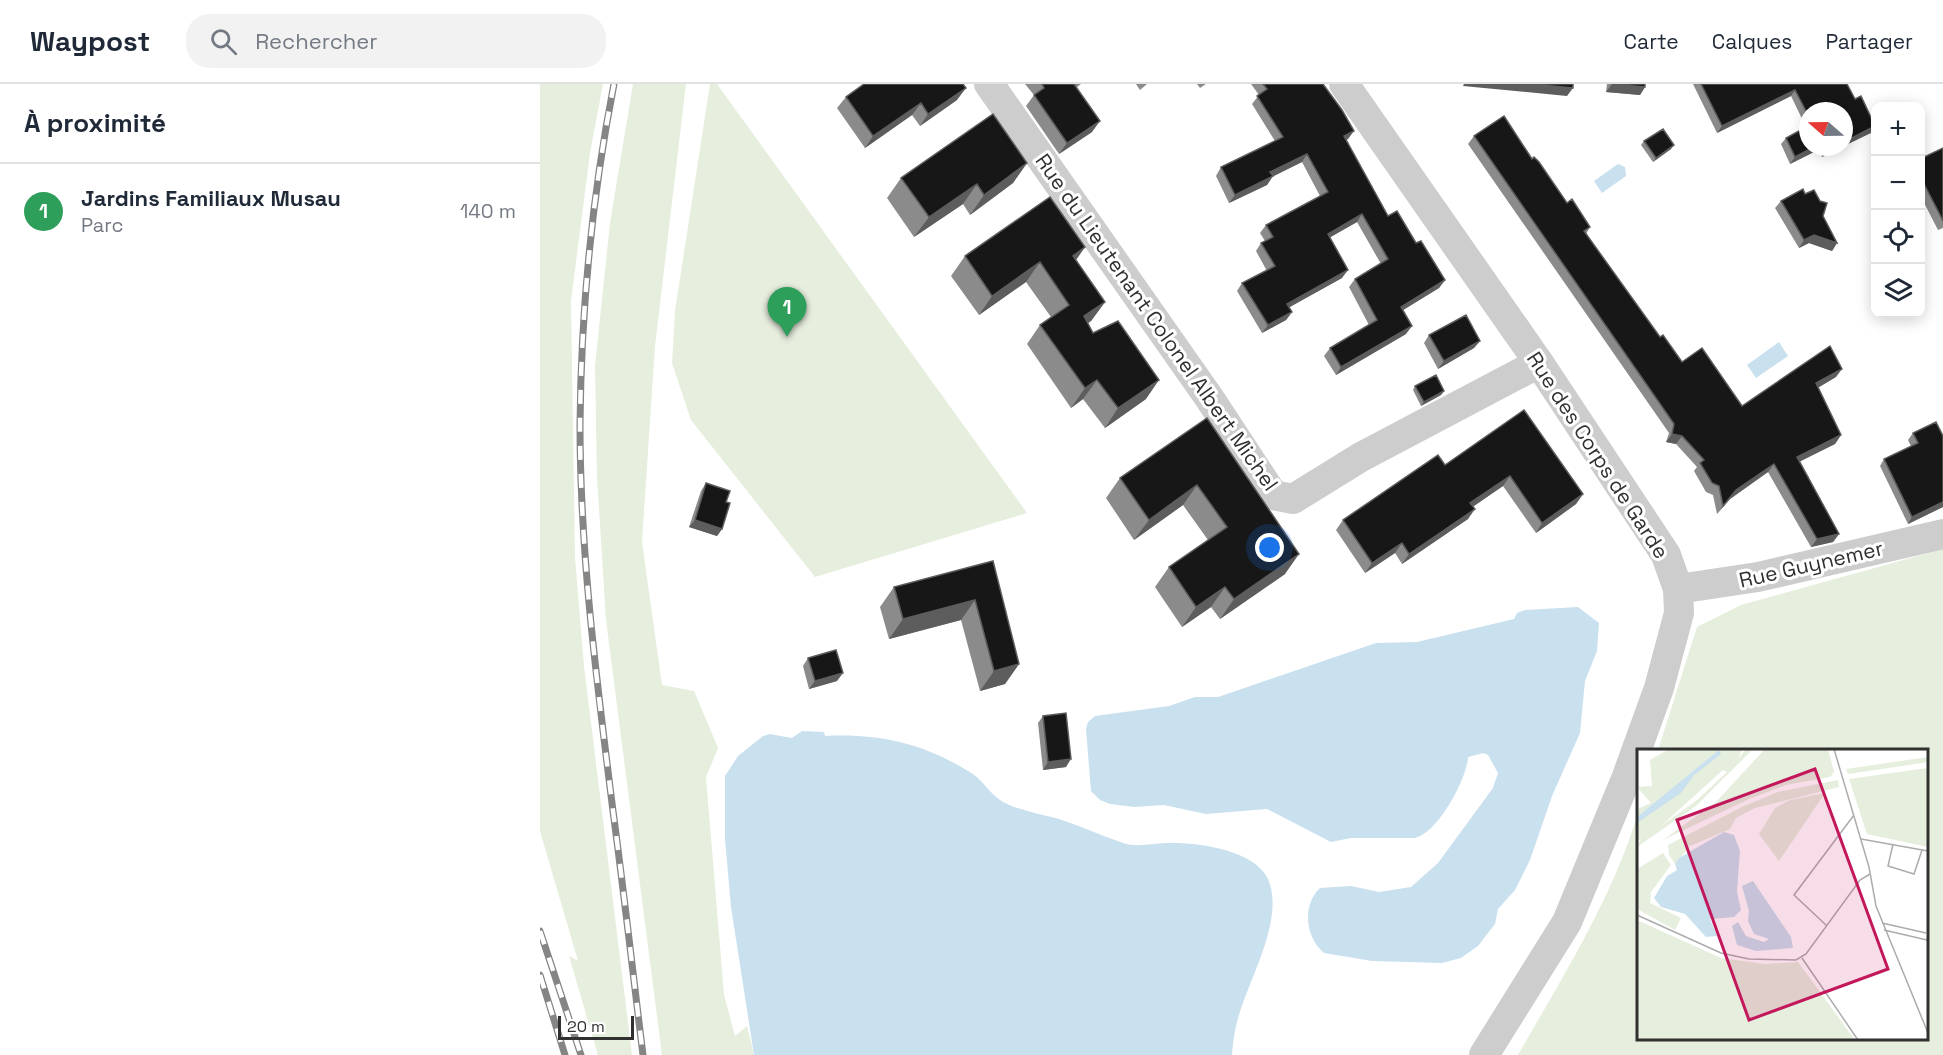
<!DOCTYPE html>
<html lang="fr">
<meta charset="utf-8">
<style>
body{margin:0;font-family:"Space Grotesk",sans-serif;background:#f2f2f3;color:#1f2937}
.controls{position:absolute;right:18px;top:18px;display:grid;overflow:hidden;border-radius:12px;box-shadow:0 3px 15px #0003}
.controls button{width:54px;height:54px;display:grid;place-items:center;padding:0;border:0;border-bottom:2px solid #e0e1e3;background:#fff;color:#1f2937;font:30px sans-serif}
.compass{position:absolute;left:1259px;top:18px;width:54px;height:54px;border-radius:50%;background:#fff;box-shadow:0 3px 15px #0003;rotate:290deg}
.scale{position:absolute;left:18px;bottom:15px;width:76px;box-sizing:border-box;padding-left:6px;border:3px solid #303030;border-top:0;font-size:16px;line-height:21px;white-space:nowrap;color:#303030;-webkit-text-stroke:4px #fff;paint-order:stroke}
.you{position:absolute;left:730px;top:464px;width:21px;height:21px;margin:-15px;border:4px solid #fff;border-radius:50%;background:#1a73e8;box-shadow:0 0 0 9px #1a73e833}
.badge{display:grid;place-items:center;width:39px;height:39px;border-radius:50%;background:#2563eb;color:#fff;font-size:20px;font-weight:700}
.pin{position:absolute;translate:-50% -50px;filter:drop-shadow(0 2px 3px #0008)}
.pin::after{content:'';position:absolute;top:32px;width:21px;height:18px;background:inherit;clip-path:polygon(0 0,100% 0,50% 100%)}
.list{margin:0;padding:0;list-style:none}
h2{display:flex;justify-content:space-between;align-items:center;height:78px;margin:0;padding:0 24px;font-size:26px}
h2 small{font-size:20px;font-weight:400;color:#747a83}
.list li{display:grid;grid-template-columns:39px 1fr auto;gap:18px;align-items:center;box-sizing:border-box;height:96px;padding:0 24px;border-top:2px solid #e0e1e3}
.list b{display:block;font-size:22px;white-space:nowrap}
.list p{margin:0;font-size:20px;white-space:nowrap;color:#747a83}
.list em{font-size:20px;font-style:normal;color:#747a83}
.icon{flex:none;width:33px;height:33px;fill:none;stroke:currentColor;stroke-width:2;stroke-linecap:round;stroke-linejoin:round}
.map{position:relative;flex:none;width:1403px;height:971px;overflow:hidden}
header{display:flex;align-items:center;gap:36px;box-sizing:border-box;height:84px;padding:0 30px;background:#fff;border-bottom:2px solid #e0e1e3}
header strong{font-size:28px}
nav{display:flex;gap:33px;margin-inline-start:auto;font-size:21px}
.search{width:420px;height:54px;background:#f2f2f3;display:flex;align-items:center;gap:15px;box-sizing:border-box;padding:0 21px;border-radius:24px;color:#747a83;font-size:22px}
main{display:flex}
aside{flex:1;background:#fff}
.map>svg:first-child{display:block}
.green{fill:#e6eedd}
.water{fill:#c9e0ef}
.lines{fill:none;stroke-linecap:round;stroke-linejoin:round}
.minor{stroke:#cdcdcd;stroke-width:30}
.rail-casing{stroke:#858585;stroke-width:7}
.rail{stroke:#fff;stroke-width:4.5;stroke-dasharray:14;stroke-linecap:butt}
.wall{fill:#8b8b8b}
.shaded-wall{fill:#5d5d5d}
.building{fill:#171717;stroke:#5d5d5d;stroke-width:1.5}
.labels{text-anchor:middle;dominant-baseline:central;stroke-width:6;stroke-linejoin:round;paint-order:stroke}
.street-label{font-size:21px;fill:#303030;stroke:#fff}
.inset-road{fill:none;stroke:#acacac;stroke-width:1.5}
.view{fill:#c2185b;fill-opacity:0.15;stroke:#c2185b;stroke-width:3}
.inset-edge{fill:none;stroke:#303030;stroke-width:3}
</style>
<header>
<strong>Waypost</strong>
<div class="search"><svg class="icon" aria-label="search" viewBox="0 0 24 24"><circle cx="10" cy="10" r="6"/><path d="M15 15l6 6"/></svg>Rechercher</div>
<nav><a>Carte</a><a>Calques</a><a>Partager</a></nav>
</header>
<main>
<aside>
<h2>À proximité<small></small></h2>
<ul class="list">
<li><span class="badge" style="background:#2e9e5b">1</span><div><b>Jardins Familiaux Musau</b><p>Parc</p></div><em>140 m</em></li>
</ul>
</aside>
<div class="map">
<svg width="1403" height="971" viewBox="0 0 1403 971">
<rect width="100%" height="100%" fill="#fff"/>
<path class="green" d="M 0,0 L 63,0 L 50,69 L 31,217 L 35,474 L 44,582 L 92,971 L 58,971 L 29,872 L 38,877 L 0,747 Z
M 93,0 L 146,0 L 115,262 L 102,458 L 122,601 L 154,607 L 178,664 L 166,693 L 184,911 L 195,952 L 207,942 L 214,971 L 122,971 L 66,536 L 57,393 L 55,282 L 70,139 Z
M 170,0 L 177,0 L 487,429 L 275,493 L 151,336 L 132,279 L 135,227 Z
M 1403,465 L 1403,971 L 978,971 C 1022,894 1072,815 1098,729 L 1098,954 L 1386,954 L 1386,666 L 1118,666 L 1157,543 L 1201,521 Z"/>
<path class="water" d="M 1078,80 L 1085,83 L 1086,92 L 1062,109 L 1054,97 Z
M 1239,258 L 1248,272 L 1216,294 L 1207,281 Z
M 1038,523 L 1059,539 L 1057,567 L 1045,597 L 1040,649 L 1012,712 L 990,776 L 975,806 L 958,825 L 955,840 L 938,862 L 921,874 L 902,879 L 832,877 L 784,869 C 765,853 762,821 780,804 L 811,802 L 839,808 L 871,803 L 898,779 L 953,704 L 958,689 L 948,671 L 943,669 L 928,673 C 927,695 897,751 874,754 L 811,754 L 791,758 L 727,725 L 666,730 L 624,721 L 594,723 L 570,720 L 560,716 L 551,707 L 546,645 L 548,638 L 555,632 L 629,622 L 655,613 L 678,613 L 836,559 L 877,558 L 974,535 L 977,529 L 985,526 Z
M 262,647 L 284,648 L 285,652 C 340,649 386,660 433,690 C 444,698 451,711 463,718 C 480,727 501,730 519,735 C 541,742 562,752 583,759 C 597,764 615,759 629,759 C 657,758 715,766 728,795 C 745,834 710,893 699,931 C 695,943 693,958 692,971 L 214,971 L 191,823 L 185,755 L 185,692 L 198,672 L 223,652 L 230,650 L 252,654 Z"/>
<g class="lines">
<path class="minor" d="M 449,0 L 670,315 L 733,411 L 753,415 L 821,373 L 999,279
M 804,0 L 999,279 L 1126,471 L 1138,505 L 1139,529 L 1119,604 L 1086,695 L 1027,838 L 944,971
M 1138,505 L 1218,493 L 1403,450"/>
<g class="rail-casing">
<path id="rail" d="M 74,0 C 52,112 41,227 40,341 C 40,471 57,599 73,727 C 84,809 93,890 103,971
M 0,847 L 41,971
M 0,891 L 25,971"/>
</g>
<use href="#rail" class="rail"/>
</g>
<path class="wall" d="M 485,0 L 541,0 L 537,3 L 552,48 L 519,70 L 486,22 L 494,11 Z
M 596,0 L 607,0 L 600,6 Z
M 657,0 L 666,0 L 660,4 Z
M 711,0 L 783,0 L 808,55 L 806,56 L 848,132 L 876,159 L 905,196 L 899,204 L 863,226 L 866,250 L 796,291 L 784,272 L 790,264 L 829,241 L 809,203 L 815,195 L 841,180 L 817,138 L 790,153 L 802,194 L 749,223 L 752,228 L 746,236 L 722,249 L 697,207 L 702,199 L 727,187 L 716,167 L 721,159 L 725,157 L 720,149 L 726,141 L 780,112 L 762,78 L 733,92 L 727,101 L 689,119 L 676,92 L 681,83 L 735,57 L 712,20 L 719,11 Z
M 1067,0 L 1105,0 L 1105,3 L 1100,11 L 1066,8 Z
M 1153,0 L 1307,0 L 1331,49 L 1268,27 L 1268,63 L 1302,63 L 1282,73 L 1278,66 L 1250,80 L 1241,60 L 1246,54 L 1266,43 L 1251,12 L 1177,49 Z
M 306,13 L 417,16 L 380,42 L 372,31 L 325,64 L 297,24 Z
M 934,52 L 1027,119 L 1050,143 L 1046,150 L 1120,253 L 1142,278 L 1202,322 L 1296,293 L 1278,303 L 1301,351 L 1295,360 L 1260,377 L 1299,450 L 1293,458 L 1271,463 L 1228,388 L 1190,415 L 1177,430 L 1173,411 L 1166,408 L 1154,387 L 1157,383 L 1136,360 L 1126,358 L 1129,349 L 928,60 Z
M 1104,57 L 1131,65 L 1113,78 L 1101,61 Z
M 1403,64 L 1403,144 L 1398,146 L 1380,111 L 1380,75 Z
M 487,79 L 473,99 L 430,131 L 423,120 L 374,153 L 347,114 L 361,94 Z
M 1265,110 L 1283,132 L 1297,159 L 1292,167 L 1269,159 L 1259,164 L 1235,124 L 1241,117 Z
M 545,163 L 536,176 L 565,218 L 551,237 L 548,239 L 553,249 L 606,315 L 565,344 L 543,315 L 531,324 L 487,260 L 500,241 L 511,233 L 486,198 L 439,231 L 411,192 L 425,172 Z
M 889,251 L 940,257 L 934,264 L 898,285 L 884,259 Z
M 875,302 L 904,307 L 901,311 L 881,322 L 873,306 Z
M 984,326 L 1043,410 L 1036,420 L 996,449 L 963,402 L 933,422 L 928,435 L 862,480 L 855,469 L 825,489 L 796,446 L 803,436 L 905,381 Z
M 667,334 L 745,490 L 680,535 L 671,523 L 642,543 L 615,503 L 629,483 L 668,456 L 643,421 L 594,456 L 566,414 L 580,394 Z
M 1396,338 L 1403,423 L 1368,440 L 1340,382 L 1344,375 L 1371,362 L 1368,356 L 1373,349 Z
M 166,399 L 182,445 L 177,452 L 149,443 L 161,407 Z
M 453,477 L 479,580 L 465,600 L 440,607 L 421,536 L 349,555 L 340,523 L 354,503 Z
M 268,574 L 297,597 L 269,605 L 263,582 Z
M 503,632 L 526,683 L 503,686 L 498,639 Z"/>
<path class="shaded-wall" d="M 924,0 L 991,0 L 1033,4 L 1027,12 L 923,2 Z
M 1072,0 L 1105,3 L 1100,11 L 1066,8 Z
M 426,4 L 417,16 L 380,42 L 388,30 Z
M 1255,6 L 1251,12 L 1177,49 L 1182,42 Z
M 381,19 L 372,31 L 325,64 L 333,52 Z
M 560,37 L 552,48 L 519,70 L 527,59 Z
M 1335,42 L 1331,49 L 1304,62 L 1304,58 Z
M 814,47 L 808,55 L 798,60 L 804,52 Z
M 1134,61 L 1131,65 L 1113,78 L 1116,74 Z
M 1274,63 L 1280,63 L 1278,66 L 1250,80 L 1255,73 Z
M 1293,63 L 1302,63 L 1282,73 L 1286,66 Z
M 767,70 L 762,78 L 726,96 L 733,92 L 727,101 L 689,119 L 695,111 L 730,88 Z
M 487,79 L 473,99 L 430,131 L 444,111 Z
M 437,100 L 423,120 L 374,153 L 389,133 Z
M 822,130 L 817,138 L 782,158 L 788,150 Z
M 1274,151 L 1297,159 L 1292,167 L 1269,159 L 1259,164 L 1264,156 Z
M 545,163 L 531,183 L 533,172 Z
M 500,178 L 486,198 L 439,231 L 452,212 Z
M 808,186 L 802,194 L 741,228 L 747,220 Z
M 905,196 L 899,204 L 855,231 L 861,223 Z
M 565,218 L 551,237 L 530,251 L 544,232 Z
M 752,228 L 746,236 L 722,249 L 728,241 Z
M 872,242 L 866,250 L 796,291 L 801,283 Z
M 940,257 L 934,264 L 898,285 L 904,277 Z
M 1302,285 L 1296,293 L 1271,308 L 1276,299 Z
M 557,296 L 543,315 L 531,324 L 545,304 Z
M 619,296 L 606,315 L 565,344 L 578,324 Z
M 904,307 L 901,311 L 881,322 L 884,318 Z
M 1132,350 L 1142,352 L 1136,360 L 1126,358 Z
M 1301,351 L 1295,360 L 1251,382 L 1257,373 Z
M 1234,380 L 1228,388 L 1190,415 L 1177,430 L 1196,406 Z
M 970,392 L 963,402 L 924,429 L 930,419 Z
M 657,401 L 643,421 L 594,456 L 609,436 Z
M 1043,410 L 1036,420 L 996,449 L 1002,439 Z
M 1403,418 L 1403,423 L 1368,440 L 1372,433 Z
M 935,425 L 928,435 L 862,480 L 869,470 Z
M 155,436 L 182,445 L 177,452 L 149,443 Z
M 1299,450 L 1293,458 L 1271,463 L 1277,455 Z
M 862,459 L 855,469 L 825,489 L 832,479 Z
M 759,470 L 745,490 L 680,535 L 694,515 Z
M 685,503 L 671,523 L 642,543 L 656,523 Z
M 435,516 L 421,536 L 349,555 L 363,535 Z
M 479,580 L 465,600 L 440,607 L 454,587 Z
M 303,589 L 297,597 L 269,605 L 275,597 Z
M 531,675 L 526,683 L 503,686 L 508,678 Z"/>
<path class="building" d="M 324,0 L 423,0 L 426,4 L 388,30 L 381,19 L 333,52 L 306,13 Z
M 502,0 L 534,0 L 560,37 L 527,59 L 494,11 L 504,4 Z
M 723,0 L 783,0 L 802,26 L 814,47 L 804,52 L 848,132 L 857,127 L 876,159 L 881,157 L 905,196 L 861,223 L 872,242 L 801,283 L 790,264 L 837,236 L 815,195 L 848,175 L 822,130 L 788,150 L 808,186 L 747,220 L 752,228 L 728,241 L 702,199 L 735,182 L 721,159 L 733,153 L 726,141 L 788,108 L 767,70 L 730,88 L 733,92 L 695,111 L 681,83 L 743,53 L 717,12 L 727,5 Z
M 991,0 L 1033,0 L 1033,4 Z
M 1072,0 L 1105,0 L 1105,3 Z
M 1161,0 L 1307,0 L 1315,15 L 1321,12 L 1335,42 L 1304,58 L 1304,27 L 1268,27 L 1268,31 L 1255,6 L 1182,42 Z
M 453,30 L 487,79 L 444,111 L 437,100 L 389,133 L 361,94 Z
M 964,32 L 992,75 L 994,73 L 999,78 L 1027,119 L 1032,115 L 1050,143 L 1044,147 L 1120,253 L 1123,251 L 1142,278 L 1162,264 L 1202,322 L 1290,262 L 1302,285 L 1276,299 L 1301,351 L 1257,373 L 1299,450 L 1277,455 L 1234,380 L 1196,406 L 1183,422 L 1179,402 L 1172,399 L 1160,379 L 1164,376 L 1142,352 L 1132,350 L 1134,340 L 934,52 Z
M 1268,42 L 1268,63 L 1274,63 L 1255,73 L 1246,54 Z
M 1123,45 L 1134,61 L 1116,74 L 1104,57 Z
M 1285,63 L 1293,63 L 1286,66 Z
M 1403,64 L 1403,137 L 1380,92 L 1380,75 Z
M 1263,105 L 1265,110 L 1274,106 L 1280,117 L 1287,119 L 1283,132 L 1297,159 L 1274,151 L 1264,156 L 1241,117 Z
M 510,113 L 545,163 L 533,172 L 565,218 L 544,232 L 553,249 L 578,237 L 619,296 L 578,324 L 557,296 L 545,304 L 500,241 L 529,221 L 500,178 L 452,212 L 425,172 Z
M 926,231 L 940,257 L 904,277 L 889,251 Z
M 896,291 L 904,307 L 884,318 L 875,302 Z
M 984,326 L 1043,410 L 1002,439 L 970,392 L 930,419 L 935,425 L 869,470 L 862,459 L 832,479 L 803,436 L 898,371 L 905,381 Z
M 667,334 L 759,470 L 694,515 L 685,503 L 656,523 L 629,483 L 687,443 L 657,401 L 609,436 L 580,394 Z
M 1396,338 L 1403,352 L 1403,418 L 1372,433 L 1344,375 L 1378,359 L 1373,349 Z
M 166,399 L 190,407 L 186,418 L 190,419 L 182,445 L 155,436 Z
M 453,477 L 479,580 L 454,587 L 435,516 L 363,535 L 354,503 Z
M 296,566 L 303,589 L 275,597 L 268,574 Z
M 526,629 L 531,675 L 508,678 L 503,632 Z"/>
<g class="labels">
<g class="street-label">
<text transform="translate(617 238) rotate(55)">Rue du Lieutenant Colonel Albert Michel</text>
<text transform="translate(1058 371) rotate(57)">Rue des Corps de Garde</text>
<text transform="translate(1271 480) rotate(-13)">Rue Guynemer</text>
</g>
</g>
<g transform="translate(1097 665)">
<rect width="291" height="291" fill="#fff"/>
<path d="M 32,0 L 105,0 L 101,10 L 109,0 L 116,0 L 59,57 L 0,98 L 4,90 L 0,92 L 0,60 L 14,54 L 0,38 L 15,37 L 13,11 ZM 86,21 L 90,23 L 60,51 L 24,77 ZM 128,0 L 191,0 L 197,23 L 193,28 L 149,36 L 112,50 L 26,91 L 79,53 ZM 291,8 L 291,13 L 211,25 L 209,20 ZM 291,19 L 291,98 L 230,85 L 212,30 ZM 201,31 L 202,38 L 118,59 L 99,69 L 93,80 L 53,97 L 38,115 L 32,106 L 31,96 L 105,58 L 141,43 ZM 188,44 L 142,112 L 122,85 L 138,59 L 153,51 ZM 26,104 L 34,116 L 14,143 L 13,154 L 44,169 L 38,181 L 0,160 L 0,120 ZM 0,171 L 84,209 L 128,215 L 161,213 L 218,291 L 0,291 Z" fill="#e6eedd" fill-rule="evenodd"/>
<path d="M 82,1 L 84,5 L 57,26 L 44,44 L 0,74 L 0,68 ZM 87,83 L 97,86 L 103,102 L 100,143 L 104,161 L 97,168 L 73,170 L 80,187 L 69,188 L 48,165 L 24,158 L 17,149 L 30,127 L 40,121 L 38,115 L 42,109 ZM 116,132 L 154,188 L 156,199 L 119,202 L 100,196 L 95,177 L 101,173 L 109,187 L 127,193 L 132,190 L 117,185 L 111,172 L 112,162 L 105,137 Z" fill="#c9e0ef"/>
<path class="inset-road" d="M 197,0 L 232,118 L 239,157 L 291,284M 224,90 L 291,102M 256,95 L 251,117 L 277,125 L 285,101M 0,166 L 84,204 L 112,210 L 159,211 L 169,205 L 223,131 L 233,125M 245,174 L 289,184M 190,177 L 157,146 L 217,66M 247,181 L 290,191M 165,209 L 221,291"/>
<path class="view" d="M 178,20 L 251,220 L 112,271 L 40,71 Z"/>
<rect width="291" height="291" class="inset-edge"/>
</g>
</svg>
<div class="controls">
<button>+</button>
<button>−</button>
<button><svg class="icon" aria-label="locate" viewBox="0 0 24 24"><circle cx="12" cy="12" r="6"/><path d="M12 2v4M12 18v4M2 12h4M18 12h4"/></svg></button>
<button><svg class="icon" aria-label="layers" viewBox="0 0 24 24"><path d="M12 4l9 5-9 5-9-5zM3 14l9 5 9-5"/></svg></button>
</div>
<svg class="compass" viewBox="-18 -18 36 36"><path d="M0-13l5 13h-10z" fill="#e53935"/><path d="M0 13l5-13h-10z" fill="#747a83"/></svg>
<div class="scale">20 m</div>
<div class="you"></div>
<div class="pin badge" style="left:247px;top:253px;background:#2e9e5b">1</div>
</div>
</main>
